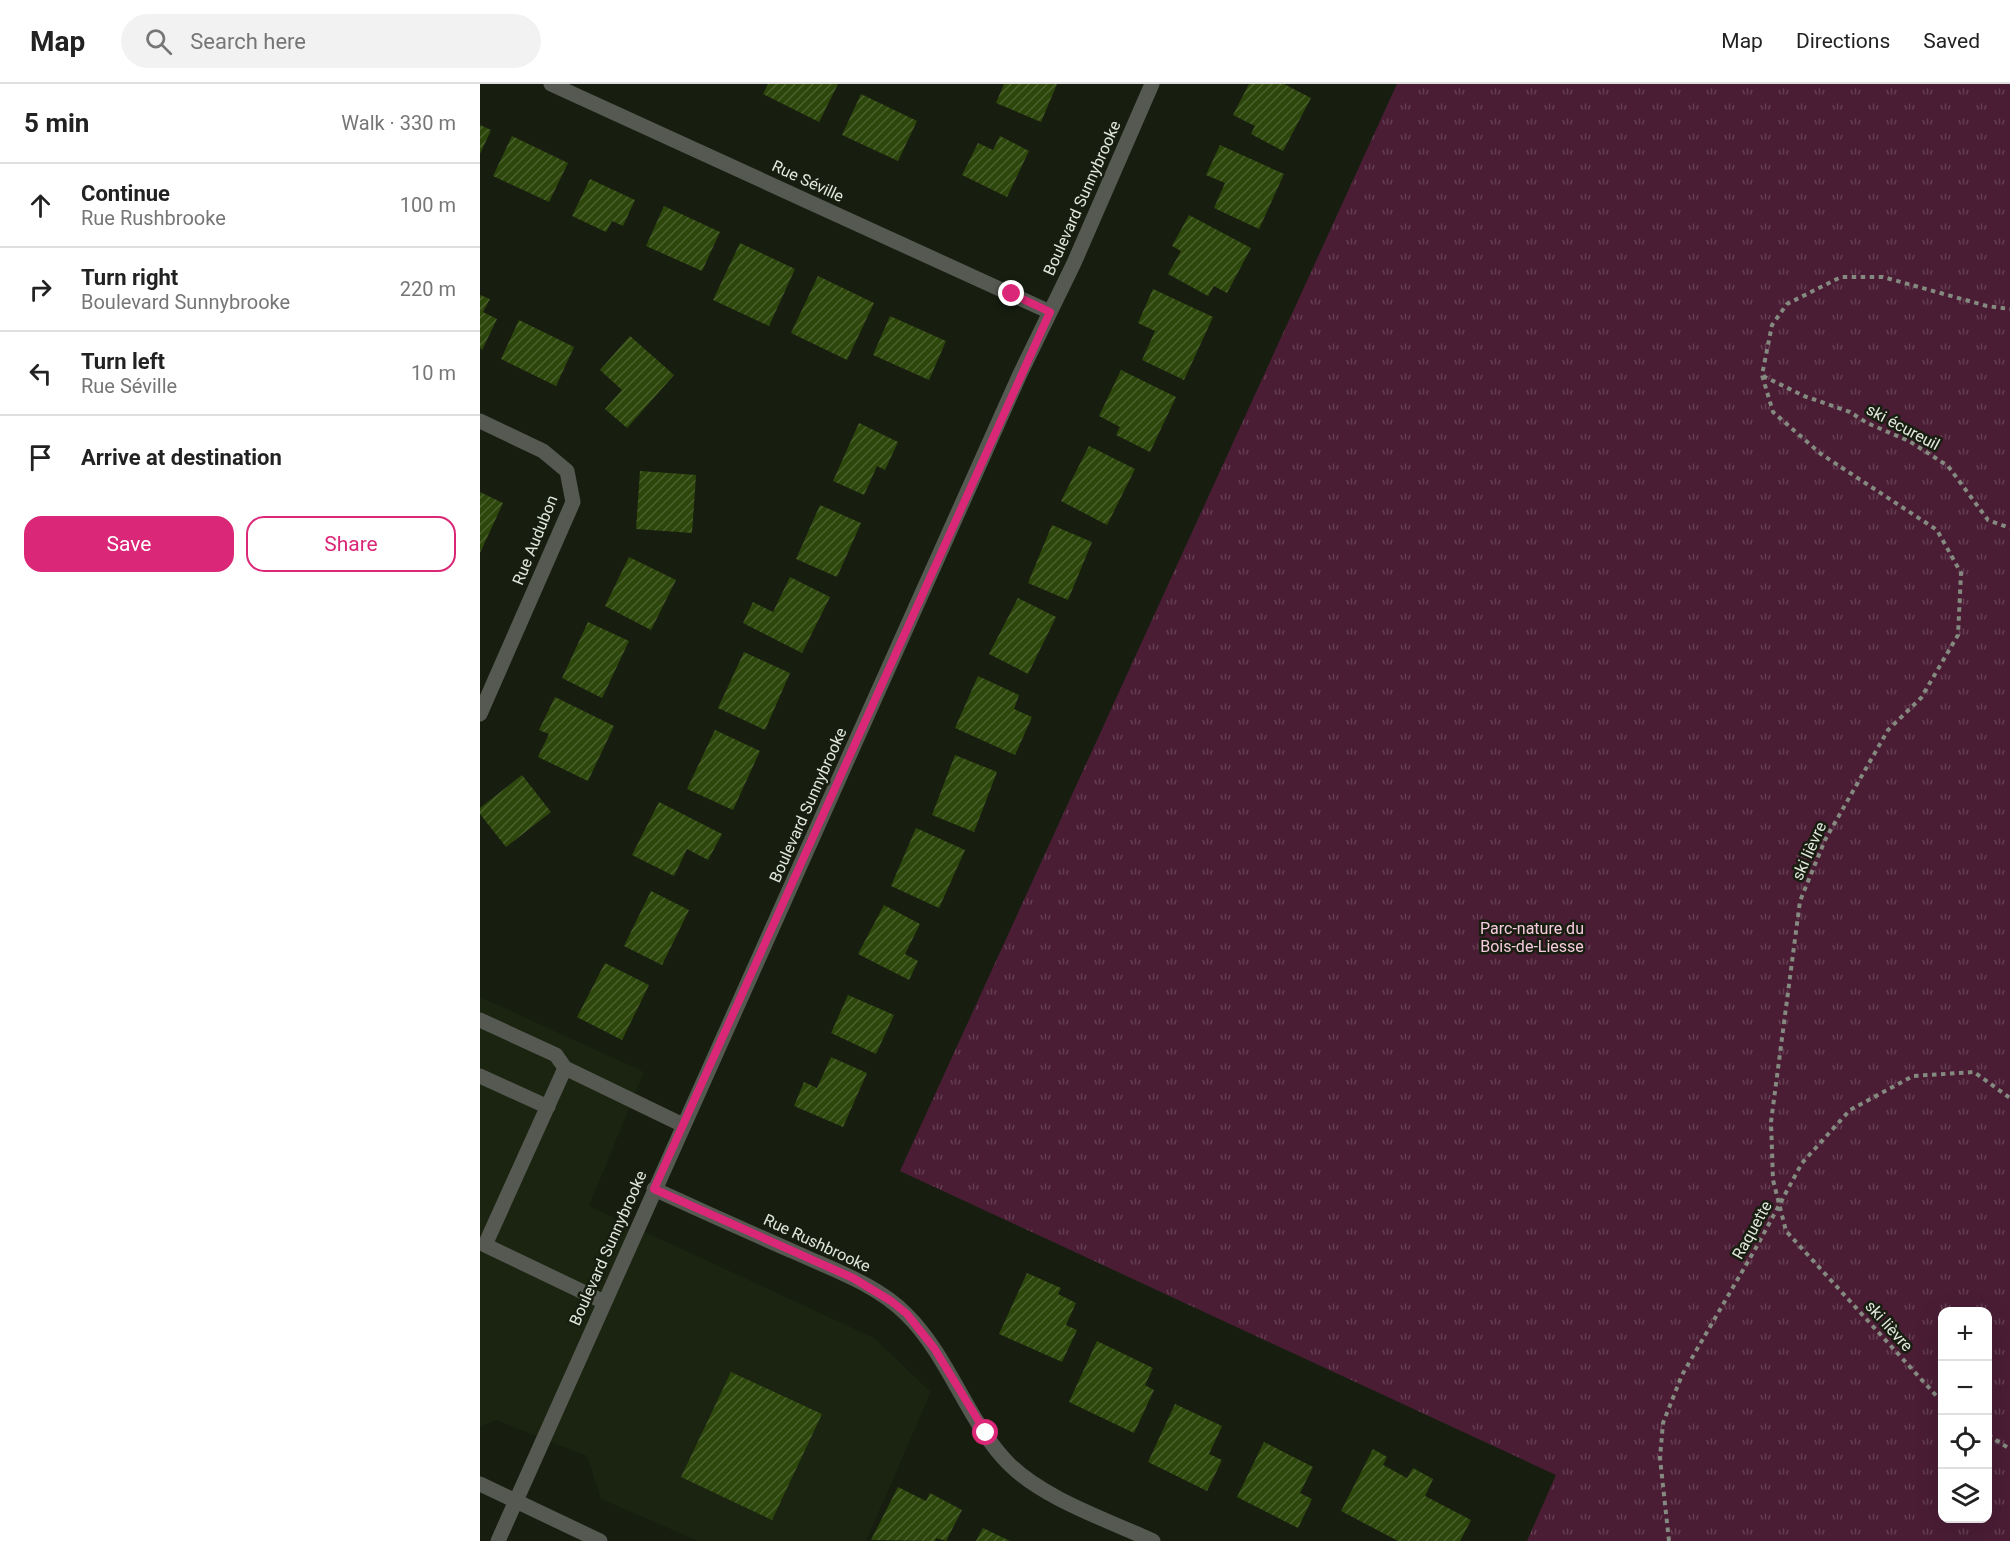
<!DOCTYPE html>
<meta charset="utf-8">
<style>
body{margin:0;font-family:Roboto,sans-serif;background:#f2f2f2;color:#222}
.controls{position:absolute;right:18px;bottom:18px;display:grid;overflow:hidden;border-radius:12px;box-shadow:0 6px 24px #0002}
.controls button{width:54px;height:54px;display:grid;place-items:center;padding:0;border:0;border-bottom:2px solid #e0e0e0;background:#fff;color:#222;font:30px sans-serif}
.stop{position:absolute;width:18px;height:18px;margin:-14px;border:4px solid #db2777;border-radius:50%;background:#fff}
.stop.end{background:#db2777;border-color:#fff;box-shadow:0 2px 6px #0008}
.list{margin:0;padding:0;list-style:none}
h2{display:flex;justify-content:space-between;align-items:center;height:78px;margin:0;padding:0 24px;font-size:26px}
h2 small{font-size:20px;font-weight:400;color:#767676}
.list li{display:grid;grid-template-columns:39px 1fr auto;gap:18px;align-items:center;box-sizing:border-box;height:84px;padding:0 24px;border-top:2px solid #e0e0e0}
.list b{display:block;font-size:22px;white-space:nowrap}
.list p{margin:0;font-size:20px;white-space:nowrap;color:#767676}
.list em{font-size:20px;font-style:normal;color:#767676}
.actions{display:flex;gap:12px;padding:18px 24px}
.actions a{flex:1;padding:14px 0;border:2px solid #db2777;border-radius:18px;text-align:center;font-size:21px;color:#db2777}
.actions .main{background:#db2777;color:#fff}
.icon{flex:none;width:33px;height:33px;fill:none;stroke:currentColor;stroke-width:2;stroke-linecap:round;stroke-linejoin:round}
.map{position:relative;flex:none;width:1530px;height:1457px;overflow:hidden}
header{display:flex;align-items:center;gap:36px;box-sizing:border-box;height:84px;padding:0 30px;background:#fff;border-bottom:2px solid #e0e0e0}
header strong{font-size:28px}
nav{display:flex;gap:33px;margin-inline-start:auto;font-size:21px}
.search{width:420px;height:54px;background:#f2f2f2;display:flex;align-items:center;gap:15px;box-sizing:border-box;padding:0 21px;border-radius:33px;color:#767676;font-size:22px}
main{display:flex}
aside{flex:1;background:#fff}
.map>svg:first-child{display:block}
.built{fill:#1a2410}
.park{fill:url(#park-tufts);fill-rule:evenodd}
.building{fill:url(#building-hatch)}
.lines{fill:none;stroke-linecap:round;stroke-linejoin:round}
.path{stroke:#848a7f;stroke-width:4;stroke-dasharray:4.5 4.5;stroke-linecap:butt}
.minor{stroke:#555951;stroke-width:15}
.route{stroke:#db2777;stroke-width:8}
.labels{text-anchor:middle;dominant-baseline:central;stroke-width:5;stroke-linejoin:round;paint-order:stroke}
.street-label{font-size:16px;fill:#e1e7dd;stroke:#171e10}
.park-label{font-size:16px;fill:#f7cbdf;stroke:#171e10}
</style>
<header>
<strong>Map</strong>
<div class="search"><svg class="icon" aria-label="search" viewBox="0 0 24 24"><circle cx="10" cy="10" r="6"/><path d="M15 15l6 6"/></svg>Search here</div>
<nav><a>Map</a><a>Directions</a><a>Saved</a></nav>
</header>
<main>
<aside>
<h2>5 min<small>Walk · 330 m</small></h2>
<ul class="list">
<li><svg class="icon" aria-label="ahead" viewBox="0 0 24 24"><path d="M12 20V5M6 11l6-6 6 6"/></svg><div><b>Continue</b><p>Rue Rushbrooke</p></div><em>100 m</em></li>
<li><svg class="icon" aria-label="right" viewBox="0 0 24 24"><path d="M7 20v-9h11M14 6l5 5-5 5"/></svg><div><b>Turn right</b><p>Boulevard Sunnybrooke</p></div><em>220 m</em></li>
<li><svg class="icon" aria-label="left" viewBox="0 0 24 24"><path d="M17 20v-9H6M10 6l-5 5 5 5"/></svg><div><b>Turn left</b><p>Rue Séville</p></div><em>10 m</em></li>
<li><svg class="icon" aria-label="arrive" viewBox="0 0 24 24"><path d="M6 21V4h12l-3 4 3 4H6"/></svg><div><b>Arrive at destination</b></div></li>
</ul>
<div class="actions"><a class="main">Save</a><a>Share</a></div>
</aside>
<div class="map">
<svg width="1530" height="1457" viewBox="0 0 1530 1457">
<defs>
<pattern id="park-tufts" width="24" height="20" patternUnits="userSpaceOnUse" patternTransform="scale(1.5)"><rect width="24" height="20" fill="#4a1d35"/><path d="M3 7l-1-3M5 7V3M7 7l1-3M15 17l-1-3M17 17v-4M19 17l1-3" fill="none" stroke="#643e52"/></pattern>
<pattern id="building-hatch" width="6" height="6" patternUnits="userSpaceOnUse" patternTransform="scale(1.5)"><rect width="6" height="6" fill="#2d460b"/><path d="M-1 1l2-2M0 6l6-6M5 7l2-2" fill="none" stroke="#4b612e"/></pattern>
</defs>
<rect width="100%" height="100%" fill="#171e10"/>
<path class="built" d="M 0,913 L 164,988 L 109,1122 L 394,1254 L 451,1308 L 386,1457 L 218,1457 L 121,1415 L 107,1372 L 16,1336 L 0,1343 Z"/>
<path class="park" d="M 917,0 L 1530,0 L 1530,1457 L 1047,1457 L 1076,1391 L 420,1087 ZM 1462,1228 L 1508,1228 L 1508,1434 L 1462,1434 Z"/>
<path class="building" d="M 288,0 L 358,0 L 339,38 L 283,10 Z
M 524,0 L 577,0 L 561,38 L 516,19 Z
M 769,0 L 804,0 L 831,14 L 803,67 L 771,50 L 775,42 L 753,31 Z
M 381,10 L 437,37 L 418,77 L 362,51 Z
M 0,41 L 11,46 L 0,70 Z
M 32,52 L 88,79 L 69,118 L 13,92 Z
M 520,52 L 549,67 L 527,113 L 482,91 L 498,59 L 513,66 Z
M 740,61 L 804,90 L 779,145 L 734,124 L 745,99 L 726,91 Z
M 110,95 L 155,116 L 143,142 L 132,137 L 126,148 L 92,132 Z
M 184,122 L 240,148 L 222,187 L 166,162 Z
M 709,131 L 771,164 L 747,209 L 734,202 L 728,212 L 688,190 L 701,167 L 692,162 Z
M 260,159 L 315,185 L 289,242 L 233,216 Z
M 338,192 L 394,219 L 367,276 L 311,249 Z
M 673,205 L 733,233 L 704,296 L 662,276 L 675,247 L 658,239 Z
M 0,211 L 10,215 L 3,228 L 17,235 L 2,266 L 0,264 Z
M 410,232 L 466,257 L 449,296 L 393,271 Z
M 39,236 L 94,263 L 76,302 L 21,275 Z
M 150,252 L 194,291 L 147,344 L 125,325 L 142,306 L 120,286 Z
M 641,286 L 696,313 L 670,368 L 636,351 L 640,343 L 619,332 Z
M 379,339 L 418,358 L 405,386 L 397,382 L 384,411 L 353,397 Z
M 609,362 L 655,385 L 627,441 L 581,417 Z
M 160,387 L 216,391 L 212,449 L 156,445 Z
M 0,408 L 23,419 L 0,469 Z
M 340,421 L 381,439 L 357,493 L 316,475 Z
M 572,441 L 612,458 L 588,516 L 548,499 Z
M 149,473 L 196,496 L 171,546 L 125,522 Z
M 310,493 L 350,513 L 322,569 L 263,539 L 273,518 L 293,528 Z
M 538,514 L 576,533 L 548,590 L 509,570 Z
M 108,538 L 149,557 L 122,614 L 82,594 Z
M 264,568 L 310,589 L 285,646 L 238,624 Z
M 498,592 L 539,611 L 534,625 L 552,633 L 535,671 L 475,644 Z
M 75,613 L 134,642 L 108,697 L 58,673 L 69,650 L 59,646 Z
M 235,646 L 280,667 L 253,726 L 207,705 Z
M 475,671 L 517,688 L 494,748 L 452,731 Z
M 42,691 L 71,728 L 26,763 L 0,730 L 0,724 Z
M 179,718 L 242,750 L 228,776 L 207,765 L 194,792 L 152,771 Z
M 436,744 L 485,766 L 459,824 L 411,802 Z
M 171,807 L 209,826 L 182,881 L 144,862 Z
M 404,821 L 440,840 L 425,870 L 438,877 L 429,896 L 378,870 Z
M 125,879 L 169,901 L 142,956 L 97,933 Z
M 368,911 L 414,931 L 396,970 L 351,949 Z
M 351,973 L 387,989 L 363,1043 L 314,1022 L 324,998 L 337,1004 Z
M 547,1189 L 581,1204 L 578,1210 L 596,1219 L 586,1241 L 597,1246 L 582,1278 L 519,1250 Z
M 617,1257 L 673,1284 L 665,1301 L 674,1306 L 654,1349 L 589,1318 Z
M 251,1288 L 342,1330 L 292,1436 L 201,1393 Z
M 695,1320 L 742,1342 L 729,1370 L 742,1376 L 727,1407 L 668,1378 Z
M 784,1358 L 833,1383 L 820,1409 L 832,1415 L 818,1444 L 757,1413 Z
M 893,1365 L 907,1373 L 903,1381 L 927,1394 L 933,1384 L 953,1395 L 945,1412 L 991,1436 L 980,1457 L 918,1457 L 861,1427 Z
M 418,1403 L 446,1417 L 450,1409 L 482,1426 L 466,1457 L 456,1454 L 455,1457 L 391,1456 Z
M 503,1444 L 530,1457 L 496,1457 Z"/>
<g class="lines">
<path class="path" d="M 1283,292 L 1324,312 L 1370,328 L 1387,339 L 1429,357 L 1468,382 L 1508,436 L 1530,444
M 1462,1318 L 1306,1147 L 1293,1096 L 1291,1038 L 1320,817 L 1345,756 L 1408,646 L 1441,614 L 1478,551 L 1481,489 L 1457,446 L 1341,370 L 1293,328 L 1282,291 L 1292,241 L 1307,220 L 1361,193 L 1403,193 L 1507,222 L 1530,225
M 1508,1351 L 1530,1365
M 1189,1457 L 1180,1374 L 1183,1339 L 1202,1291 L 1277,1162 L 1322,1079 L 1370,1026 L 1433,992 L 1494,988 L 1530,1014"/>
<path class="minor" d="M 71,0 L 570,228
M 0,337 L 63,367 L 87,387 L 93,418 L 0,630
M 0,936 L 76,971 L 85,984
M 0,992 L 68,1023
M 174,1105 C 222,1127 271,1149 319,1170 C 356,1187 397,1201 426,1230 C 469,1272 488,1339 529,1380 C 564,1415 628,1436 673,1457
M 124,1218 L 5,1161 L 85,984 L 203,1041
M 0,1400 L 120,1457
M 18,1457 L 540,290 L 594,179 L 672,0"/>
</g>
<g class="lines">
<path class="route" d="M 506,1349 L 454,1264 L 427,1230 L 411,1217 L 373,1194 L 174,1105 L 570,228 L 532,210"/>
</g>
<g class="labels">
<g class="street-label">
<text transform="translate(328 97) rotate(25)">Rue Séville</text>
<text transform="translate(602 114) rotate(-66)">Boulevard Sunnybrooke</text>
<text transform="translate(1423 343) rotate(28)">ski écureuil</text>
<text transform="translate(55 456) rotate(-68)">Rue Audubon</text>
<text transform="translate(328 721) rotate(-66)">Boulevard Sunnybrooke</text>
<text transform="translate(1329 767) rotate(-66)">ski lièvre</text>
<text transform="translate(1272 1146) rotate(-61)">Raquette</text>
<text transform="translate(337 1159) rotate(25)">Rue Rushbrooke</text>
<text transform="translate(128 1164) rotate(-66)">Boulevard Sunnybrooke</text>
<text transform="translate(1409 1242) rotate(48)">ski lièvre</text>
</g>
<g class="park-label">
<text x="1052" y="844">Parc-nature du<tspan x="1052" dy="18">Bois-de-Liesse</tspan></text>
</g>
</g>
</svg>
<div class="controls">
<button>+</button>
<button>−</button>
<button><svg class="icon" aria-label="locate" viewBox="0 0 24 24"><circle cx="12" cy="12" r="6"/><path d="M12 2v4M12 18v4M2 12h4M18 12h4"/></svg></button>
<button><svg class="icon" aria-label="layers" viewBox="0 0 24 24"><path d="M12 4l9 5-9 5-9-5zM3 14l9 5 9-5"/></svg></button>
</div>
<div class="stop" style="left:506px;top:1349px"></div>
<div class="stop end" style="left:532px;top:210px"></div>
</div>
</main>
